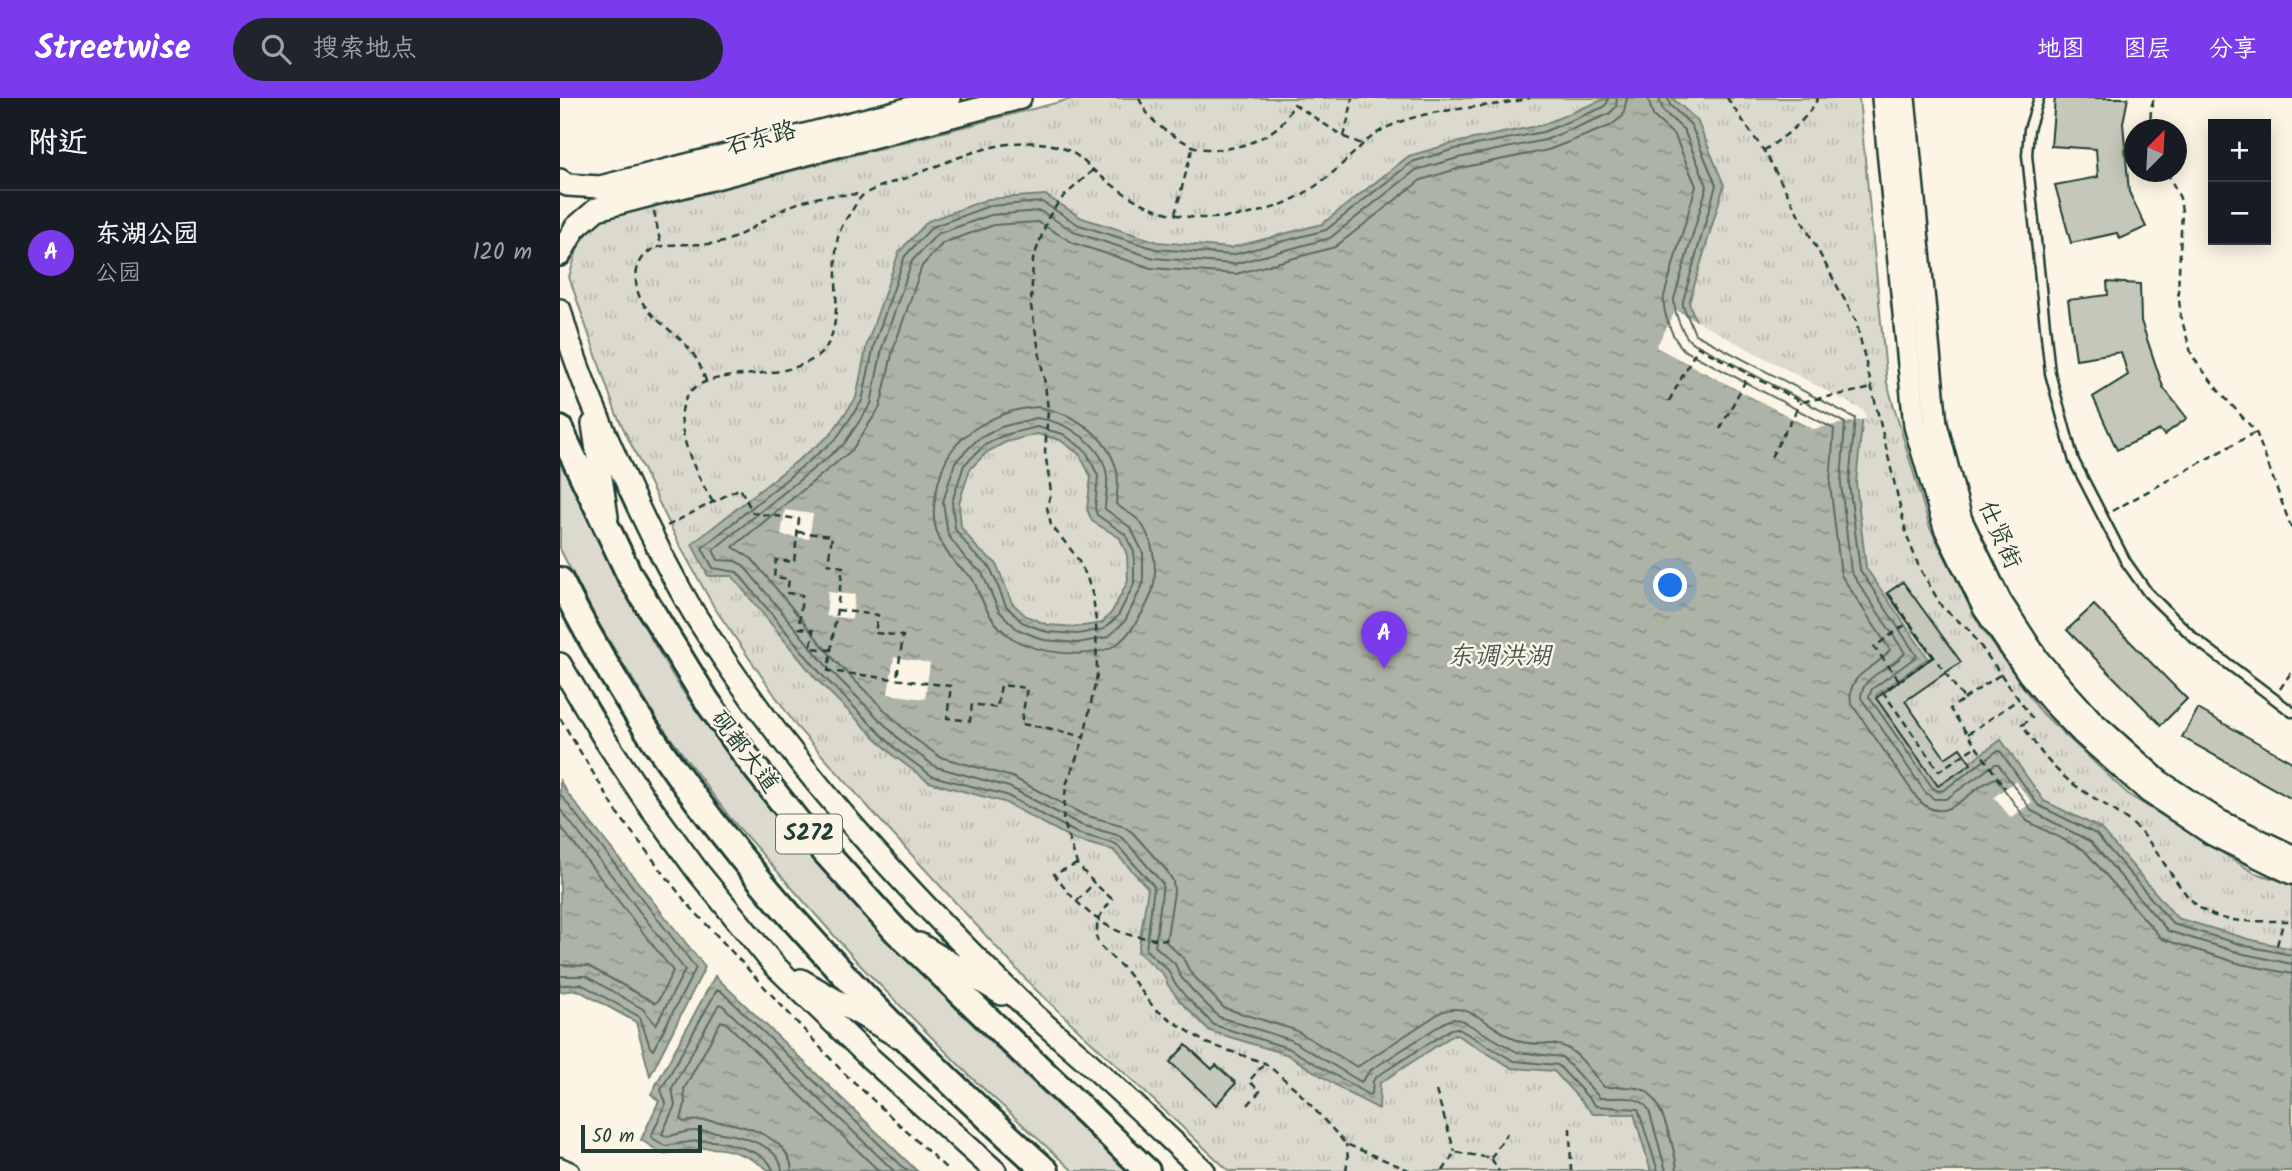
<!DOCTYPE html>
<html lang="zh">
<meta charset="utf-8">
<style>
body{margin:0;font-family:Kalam,"LXGW WenKai TC",sans-serif;background:#20242c;color:#f1f3f6}
.controls{position:absolute;right:21px;top:21px;display:grid;overflow:hidden;border-radius:0px;box-shadow:0 4px 18px #0003}
.controls button{width:63px;height:63px;display:grid;place-items:center;padding:0;border:0;border-bottom:2px solid #363941;background:#171b24;color:#f1f3f6;font:35px sans-serif}
.compass{position:absolute;left:1564px;top:21px;width:63px;height:63px;border-radius:50%;background:#171b24;box-shadow:0 4px 18px #0003;rotate:24deg}
.scale{position:absolute;left:21px;bottom:18px;width:121px;box-sizing:border-box;padding-left:7px;border:4px solid #1f3d34;border-top:0;font-size:19px;line-height:24px;white-space:nowrap;color:#1f3d34;-webkit-text-stroke:5px #fcf5e5;paint-order:stroke}
.you{position:absolute;left:1111px;top:488px;width:24px;height:24px;margin:-18px;border:5px solid #fff;border-radius:50%;background:#1a73e8;box-shadow:0 0 0 10px #1a73e833}
.badge{display:grid;place-items:center;width:46px;height:46px;border-radius:50%;background:#7c3aed;color:#fff;font-size:23px;font-weight:700}
.pin{position:absolute;translate:-50% -58px;filter:drop-shadow(0 2px 4px #0008)}
.pin::after{content:'';position:absolute;top:37px;width:24px;height:21px;background:inherit;clip-path:polygon(0 0,100% 0,50% 100%)}
.list{margin:0;padding:0;list-style:none}
h2{display:flex;justify-content:space-between;align-items:center;height:91px;margin:0;padding:0 28px;font-size:30px}
h2 small{font-size:23px;font-weight:400;color:#9ea1a6}
.list li{display:grid;grid-template-columns:46px 1fr auto;gap:21px;align-items:center;box-sizing:border-box;height:126px;padding:0 28px;border-top:2px solid #363941}
.list b{display:block;font-size:26px;white-space:nowrap}
.list p{margin:0;font-size:23px;white-space:nowrap;color:#9ea1a6}
.list em{font-size:23px;font-style:normal;color:#9ea1a6}
.icon{flex:none;width:38px;height:38px;fill:none;stroke:currentColor;stroke-width:2;stroke-linecap:round;stroke-linejoin:round}
.map{position:relative;flex:none;width:1732px;height:1073px;overflow:hidden}
header{display:flex;align-items:center;gap:42px;box-sizing:border-box;height:98px;padding:0 35px;background:#7c3aed;color:#fff}
header strong{font-size:33px}
nav{display:flex;gap:38px;margin-inline-start:auto;font-size:24px}
.search{width:490px;height:63px;background:#20242c;display:flex;align-items:center;gap:18px;box-sizing:border-box;padding:0 24px;border-radius:38px;color:#9ea1a6;font-size:26px}
main{display:flex}
aside{flex:1;background:#171b24}
.map>svg:first-child{display:block}
.grass{fill:#dcdacc;stroke:#7e8c80;stroke-width:2}
.park{fill:url(#park-tufts);stroke:#7e8c80;stroke-width:2}
.water{fill:url(#water-ripples);stroke:#758479;stroke-width:2;fill-rule:evenodd}
.pier{fill:#fcf5e5}
.lines{fill:none;stroke-linecap:round;stroke-linejoin:round}
.shore{stroke:#586c62;stroke-width:2}
.building{fill:#c5c7b9;stroke:#1f3d34;stroke-width:2}
.lane-casing{stroke:#1f3d34;stroke-width:13}
.street-casing{stroke:#1f3d34;stroke-width:21}
.secondary-casing{stroke:#1f3d34;stroke-width:26}
.primary-casing{stroke:#1f3d34;stroke-width:30}
.path{stroke:#1f3d34;stroke-width:2.5;stroke-dasharray:7 5;stroke-linecap:butt}
.lane{stroke:#fcf5e5;stroke-width:8}
.street{stroke:#fcf5e5;stroke-width:16}
.secondary{stroke:#fcf5e5;stroke-width:21}
.primary{stroke:#fcf5e5;stroke-width:24}
.labels{text-anchor:middle;dominant-baseline:central;stroke-width:5;stroke-linejoin:round;paint-order:stroke}
.shield{fill:#fcf5e5;stroke:#617469;stroke-width:2}
.shield-label{font-size:23px;font-weight:bold;fill:#1f3d34}
.street-label{font-size:24px;fill:#1f3d34;stroke:#fcf5e5}
.water-label{font-size:26px;font-style:italic;fill:#435a51;stroke:#fcf5e5}
</style>
<header>
<strong>Streetwise</strong>
<div class="search"><svg class="icon" aria-label="search" viewBox="0 0 24 24"><circle cx="10" cy="10" r="6"/><path d="M15 15l6 6"/></svg>搜索地点</div>
<nav><a>地图</a><a>图层</a><a>分享</a></nav>
</header>
<main>
<aside>
<h2>附近<small></small></h2>
<ul class="list">
<li><span class="badge">A</span><div><b>东湖公园</b><p>公园</p></div><em>120 m</em></li>
</ul>
</aside>
<div class="map">
<svg width="1732" height="1073" viewBox="0 0 1732 1073">
<defs>
<pattern id="park-tufts" width="24" height="20" patternUnits="userSpaceOnUse" patternTransform="scale(1.75)"><rect width="24" height="20" fill="#dcdacc"/><path d="M3 7l-1-3M5 7V3M7 7l1-3M15 17l-1-3M17 17v-4M19 17l1-3" fill="none" stroke="#bcbcb0"/></pattern>
<pattern id="water-ripples" width="26" height="14" patternUnits="userSpaceOnUse" patternTransform="scale(1.75)"><rect width="26" height="14" fill="#aeb3a7"/><path d="M2 4q2-2 4 0t4 0M15 11q2-2 4 0t4 0" fill="none" stroke="#8d9389"/></pattern>
</defs>
<rect width="100%" height="100%" fill="#fcf5e5"/>
<filter id="ink" filterUnits="userSpaceOnUse"><feTurbulence type="fractalNoise" baseFrequency=".0143" numOctaves="2"/><feDisplacementMap in="SourceGraphic" scale="14" xChannelSelector="R" yChannelSelector="G"/><feConvolveMatrix kernelMatrix="1 2 1 2 8 2 1 2 1" color-interpolation-filters="sRGB"/></filter>
<g filter="url(#ink)">
<path class="grass" d="M 0,360 C 27,424 58,484 93,544 C 104,562 114,581 126,598 C 251,776 409,927 568,1073 L 513,1073 L 412,980 L 301,868 L 171,721 L 98,623 L 39,526 L 0,451 Z"/>
<path class="park" d="M 515,0 L 1299,0 L 1327,285 L 1370,430 L 1421,529 L 1480,613 L 1569,697 L 1695,775 L 1732,786 L 1732,1073 L 669,1073 L 474,890 L 328,731 L 236,628 L 154,509 L 120,448 L 56,315 L 9,179 L 19,146 L 38,123 Z"/>
<path class="water" d="M 1047,0 L 1112,0 L 1137,22 L 1164,87 L 1129,205 L 1139,230 L 1303,316 L 1296,385 L 1306,470 L 1368,560 L 1316,597 L 1379,686 L 1441,642 L 1484,703 L 1540,730 L 1617,820 L 1688,841 L 1732,851 L 1732,1073 L 1091,1073 L 1074,1016 L 1033,1016 L 994,973 L 952,970 L 895,936 L 820,985 L 819,1011 L 790,996 L 726,956 L 650,933 L 621,904 L 608,887 L 603,876 L 578,854 L 588,790 L 553,752 L 515,742 L 444,704 L 369,684 L 334,658 L 257,582 L 172,478 L 148,478 L 132,446 L 270,337 L 296,300 L 307,246 L 339,154 L 368,123 L 428,101 L 485,97 L 522,120 L 598,144 L 670,150 L 762,126 L 849,58 L 894,45 L 982,27 ZM 477,336 L 500,342 L 520,357 L 531,379 L 527,411 L 532,423 L 560,440 L 567,457 L 568,483 L 552,514 L 542,525 L 517,529 L 488,527 L 466,518 L 452,505 L 436,465 L 418,451 L 401,429 L 399,405 L 410,371 L 427,354 L 446,344 Z
M 0,683 L 8,696 L 145,869 L 90,978 L 76,924 L 18,892 L 0,894 Z
M 155,878 L 357,1073 L 210,1073 C 173,1046 146,1046 103,1056 L 81,1042 L 99,1003 L 91,996 Z"/>
<path class="pier" d="M 1116,212 L 1304,313 L 1306,321 L 1253,331 L 1096,249 Z
M 225,412 L 253,416 L 249,441 L 221,437 Z
M 268,494 L 295,497 L 292,521 L 266,518 Z
M 334,559 L 370,565 L 365,601 L 328,596 Z
M 1455,683 L 1472,704 L 1451,720 L 1434,699 Z"/>
<g class="lines">
<path class="shore" d="M 1048,0 L 1047,5 L 1044,9 L 983,34 L 895,51 L 852,64 L 766,132 L 672,157 L 596,151 L 519,127 L 482,104 L 429,108 L 372,129 L 345,158 L 314,247 L 302,303 L 276,341 L 142,450 L 153,470 L 177,474 L 262,577 L 338,653 L 372,678 L 446,697 L 517,735 L 556,746 L 594,788 L 586,852 L 608,872 L 614,884 L 626,899 L 654,927 L 728,950 L 809,997 L 812,995 L 813,983 L 816,979 L 891,931 L 897,930 L 954,963 L 998,967 L 1036,1008 L 1078,1011 L 1098,1073
M 1057,0 L 1056,9 L 1049,16 L 985,42 L 898,60 L 856,72 L 770,140 L 674,166 L 594,160 L 517,135 L 480,113 L 431,117 L 377,136 L 352,163 L 322,250 L 311,306 L 284,346 L 153,452 L 158,462 L 175,463 L 183,467 L 269,571 L 344,646 L 376,669 L 449,689 L 521,727 L 557,737 L 564,741 L 603,786 L 595,848 L 615,866 L 621,879 L 633,893 L 659,919 L 731,942 L 801,984 L 811,972 L 885,924 L 893,921 L 901,922 L 957,954 L 1002,959 L 1040,1000 C 1057,1001 1079,995 1089,1012 L 1106,1073
M 1067,0 L 1063,18 L 1050,28 L 988,52 L 900,70 L 861,82 L 775,149 L 676,176 L 591,170 L 513,145 L 478,124 L 434,127 L 383,145 L 362,168 L 333,252 L 320,309 L 292,352 L 173,449 L 192,461 L 276,564 L 351,638 L 380,659 L 452,679 L 524,717 L 561,727 L 572,734 L 607,773 L 613,783 L 614,794 L 606,844 L 623,860 L 630,874 L 664,910 L 735,932 L 797,969 L 881,914 C 910,901 933,934 959,943 C 974,949 992,942 1007,950 C 1022,958 1033,977 1044,989 C 1057,990 1072,987 1084,992 C 1101,999 1116,1055 1117,1073
M 1088,0 L 1093,18 L 1115,38 L 1136,88 L 1104,198 C 1102,215 1112,240 1124,252 L 1274,331 L 1270,386 L 1281,477 L 1330,552 C 1316,572 1286,574 1291,605 L 1357,700 C 1386,734 1409,688 1436,680 L 1467,723 L 1524,752 L 1602,841 L 1681,866 L 1732,876
M 1099,0 L 1103,13 L 1124,32 L 1147,88 L 1114,201 C 1114,214 1121,233 1130,243 L 1285,325 L 1281,386 L 1291,474 L 1345,555 C 1332,571 1301,577 1301,600 L 1365,694 L 1374,701 L 1386,701 L 1435,666 L 1438,666 L 1472,713 L 1531,744 L 1608,833 L 1684,856 L 1732,866
M 1108,0 L 1110,7 L 1131,27 L 1156,87 L 1123,203 L 1123,208 L 1135,236 L 1295,320 L 1289,385 L 1300,472 L 1357,558 L 1312,591 L 1309,599 L 1372,689 L 1378,693 L 1384,692 L 1437,653 L 1440,653 L 1478,707 L 1536,736 L 1613,826 L 1686,848 L 1732,857
M 478,309 C 514,315 547,336 557,373 C 559,383 557,396 556,406 C 564,413 575,417 581,425 C 593,442 597,467 594,486 C 591,504 570,539 554,548 C 528,562 476,555 452,540 C 434,528 426,512 418,493 C 416,489 415,483 411,479 C 408,475 403,473 399,469 C 369,437 369,412 382,372 C 394,334 441,311 478,309 Z
M 476,320 C 506,323 544,346 547,379 C 548,390 545,401 545,411 L 571,430 L 583,455 L 583,486 L 565,523 L 548,539 L 518,545 L 484,542 L 457,531 L 439,513 L 422,475 L 406,461 L 388,437 L 383,404 L 395,364 L 417,342 L 441,329 Z
M 477,329 L 503,336 L 526,353 L 538,378 L 535,410 L 537,417 L 565,436 L 574,454 L 574,486 L 558,518 L 544,531 L 518,536 L 487,534 L 462,524 L 446,508 L 430,469 L 413,455 L 395,431 L 392,404 L 404,367 L 425,347 L 444,337 Z
M 0,696 L 136,870 L 93,952 L 90,949 L 80,919 L 21,886 L 0,887
M 0,711 L 125,872 L 96,927 L 83,911 L 26,878 L 0,878
M 0,728 L 113,873 L 98,903 L 95,905 L 28,868 L 0,867
M 213,1073 C 211,1063 202,1058 193,1054 C 159,1039 141,1041 105,1048 L 91,1039 L 106,1005 L 101,992 L 157,892 L 160,892 L 347,1073
M 222,1073 C 220,1041 158,1032 134,1033 C 125,1033 115,1037 107,1039 L 102,1036 L 115,1007 L 112,990 L 159,906 L 162,907 L 334,1073
M 232,1073 C 230,1031 156,1018 124,1024 L 121,1022 L 125,1006 L 124,991 L 161,923 L 165,924 L 319,1073"/>
</g>
<path class="building" d="M 1495,0 L 1568,0 L 1563,25 L 1569,94 L 1586,129 L 1560,141 L 1557,135 L 1511,145 L 1495,87 L 1538,79 L 1536,51 L 1491,48 Z
M 1547,184 L 1580,186 L 1581,223 L 1603,289 L 1627,320 L 1604,337 L 1600,332 L 1557,352 L 1533,299 L 1568,277 L 1561,254 L 1516,261 L 1508,202 L 1548,197 Z
M 1343,484 L 1401,564 L 1345,603 L 1385,660 L 1400,650 L 1411,666 L 1378,688 L 1316,600 L 1373,559 L 1327,495 Z
M 1534,507 L 1627,601 L 1601,627 L 1507,532 Z
M 1638,611 L 1732,664 L 1732,701 L 1622,639 Z
M 626,947 L 652,971 L 656,967 L 676,985 L 656,1007 L 610,964 Z"/>
<g class="lines">
<g class="lane-casing">
<path id="lane" d="M 1479,0 L 1469,31 L 1467,57 L 1490,275 L 1514,363 L 1566,464 L 1588,495 L 1635,541 L 1732,614"/>
</g>
<g class="street-casing">
<path id="street" d="M 0,1068 L 11,1073"/>
</g>
<g class="secondary-casing">
<path id="secondary" d="M 1323,0 L 1355,328 L 1385,430 L 1424,510 L 1469,576 L 1492,604 L 1522,635 L 1589,694 L 1652,736 L 1732,775
M 1344,0 L 1376,326 L 1401,422 L 1440,503 L 1479,563 L 1505,593 L 1533,624 L 1599,683 L 1659,723 L 1732,758
M 0,82 L 7,87 L 40,89 L 390,0
M 0,157 L 15,130 L 37,111 L 460,0
M 0,212 C 14,265 36,315 58,365 C 81,417 106,469 135,517 C 226,662 344,791 467,910 C 492,934 519,955 544,979 C 578,1010 611,1042 644,1073
M 33,326 L 47,419
M 0,566 L 44,640 L 86,703 L 138,774 L 214,867 L 310,960 L 435,1073
M 359,846 L 442,896
M 241,882 L 337,938"/>
</g>
<g class="primary-casing">
<path id="primary" d="M 0,331 L 70,478 L 147,603 L 189,662 L 237,723 L 336,833 L 587,1073
M 0,482 C 115,714 296,901 486,1073"/>
</g>
<path class="path" d="M 579,0 C 587,19 598,29 616,39 C 622,42 629,47 635,49 C 664,56 701,46 722,25 C 727,20 730,12 734,6 L 784,39 L 802,46
M 1167,0 L 1206,56 L 1296,223 L 1347,438 L 1359,469 L 1382,509 L 1409,532 L 1472,620 L 1462,627 C 1473,643 1484,660 1498,673 C 1522,697 1556,709 1580,733 C 1601,755 1619,796 1643,812 C 1667,828 1704,822 1732,823
M 1590,32 L 1591,10 L 1594,0
M 784,39 L 793,0
M 1203,53 C 1226,38 1245,24 1258,0
M 533,72 L 500,102 L 488,120 L 473,162 L 471,208 L 485,286 L 488,312 L 485,354 L 491,394 L 487,409 L 491,427 L 516,458 L 526,477 L 533,498 L 536,523 L 537,577 L 523,643 L 506,687 L 503,721 L 517,766 L 534,785 L 552,801 L 538,821 L 536,838 L 539,847 L 566,873 L 595,911 L 646,945 L 705,965 L 736,991 L 786,1046 L 851,1073
M 1607,74 L 1620,100 L 1622,114 L 1618,193 L 1621,219 L 1632,258 L 1658,292 L 1696,334 L 1732,432
M 94,113 L 101,148
M 615,116 L 633,48
M 146,283 C 141,269 136,257 125,246 C 107,227 75,212 76,180 C 76,170 81,159 90,153 C 108,141 141,150 163,144 C 184,137 200,124 220,113 C 248,98 271,97 302,96
M 1109,303 L 1138,249 L 1241,304 L 1313,290
M 1160,331 L 1189,276
M 1211,359 L 1241,304
M 153,404 C 135,375 95,300 148,283 C 182,272 222,281 255,260 C 289,239 270,172 278,139 C 280,130 286,121 291,114 C 295,108 299,99 305,96 C 318,88 335,84 349,79 C 396,61 454,31 505,51 C 517,55 528,68 537,75 C 571,103 603,120 648,120 C 699,120 742,104 779,69 C 796,54 807,39 828,29 C 872,8 923,12 970,0
M 1552,413 L 1696,334
M 107,428 L 180,390 L 193,415 L 239,421 L 234,464 L 216,462 L 214,479 L 229,481 L 227,495 L 242,497 L 239,530 L 253,532 L 251,550 L 271,552
M 238,434 L 272,438 L 268,466 L 283,469 L 268,573 L 391,588 L 387,620 L 410,623 L 412,606 L 437,610 L 441,587 L 467,590 L 461,626 L 488,630 L 524,639
M 1329,496 L 1404,601 L 1390,611 L 1445,690
M 277,512 L 318,517 L 315,535 L 343,538 L 337,580
M 1373,559 L 1323,594 L 1379,673 L 1416,648
M 1339,582 L 1314,549 L 1349,524
M 1720,591 L 1732,573
M 1404,601 L 1441,576
M 0,620 L 58,716 L 125,803 L 282,973 L 389,1073
M 1408,636 L 1459,601
M 517,766 L 494,776 C 513,803 541,831 574,838 C 585,840 596,841 607,842
M 517,803 L 534,785
M 1717,847 L 1724,822
M 876,993 L 895,1054
M 688,1007 L 700,993 L 689,983 L 705,965
M 1010,1030 L 1011,1073
M 931,1060 L 947,1035
M 786,1073 L 788,1060 L 786,1046
M 883,1073 L 895,1054 L 931,1060 L 939,1073"/>
<use href="#lane" class="lane"/>
<use href="#street" class="street"/>
<use href="#secondary" class="secondary"/>
<use href="#primary" class="primary"/>
</g>
</g>
<g class="labels">
<rect class="shield" x="216" y="716.5" width="66" height="39" rx="5"/>
<g class="shield-label">
<text x="249" y="736">S272</text>
</g>
<g class="street-label">
<text transform="translate(201 41) rotate(-15)">石东路</text>
<text transform="translate(1439 437) rotate(66)">仕贤街</text>
<text transform="translate(184 654) rotate(53)">砚都大道</text>
</g>
<g class="water-label">
<text x="939" y="559">东调洪湖</text>
</g>
</g>
</svg>
<div class="controls">
<button>+</button>
<button>−</button>
</div>
<svg class="compass" viewBox="-18 -18 36 36"><path d="M0-13l5 13h-10z" fill="#e53935"/><path d="M0 13l5-13h-10z" fill="#9ea1a6"/></svg>
<div class="scale">50 m</div>
<div class="you"></div>
<div class="pin badge" style="left:824px;top:571px">A</div>
</div>
</main>
